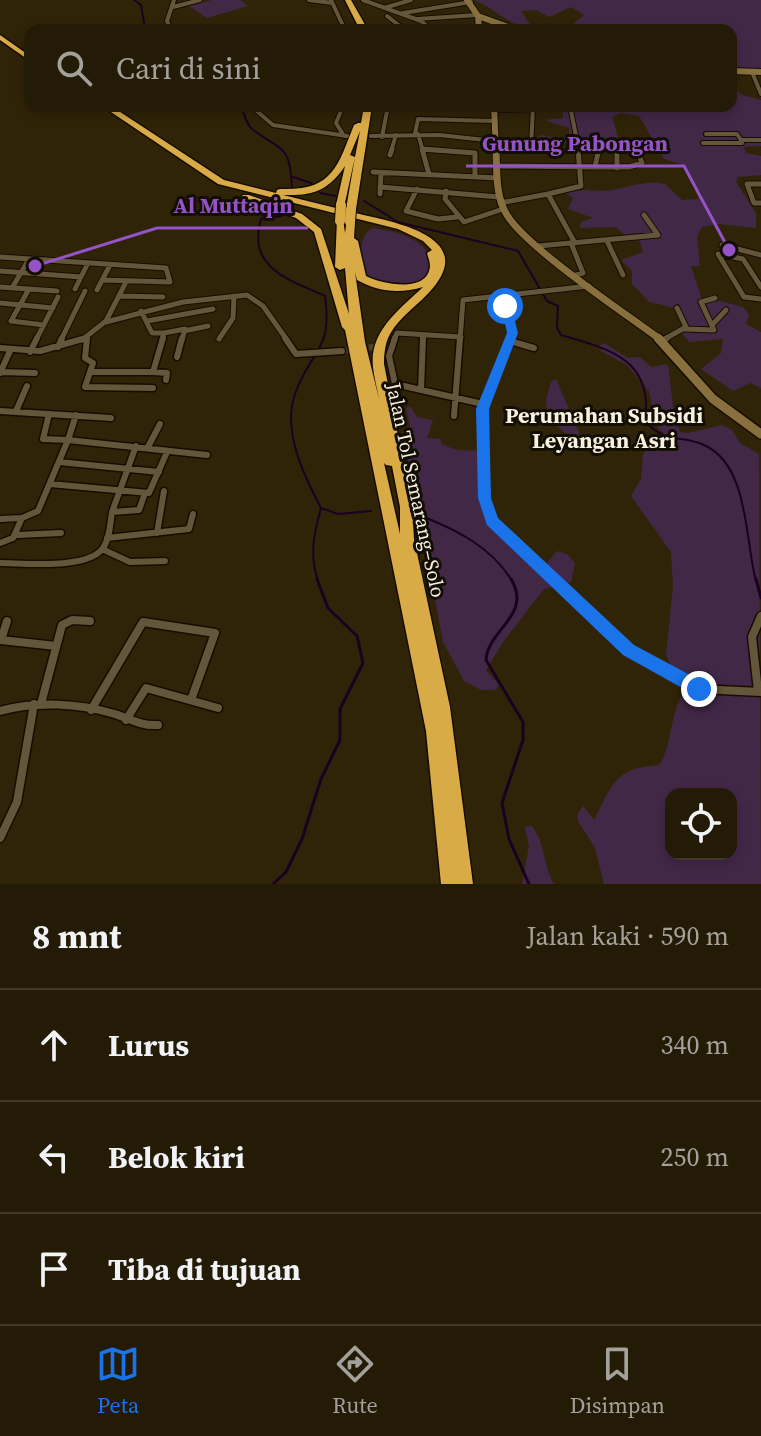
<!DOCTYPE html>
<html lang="id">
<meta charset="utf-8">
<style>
body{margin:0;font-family:"Source Serif 4",serif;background:#2c2410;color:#f1f3f6}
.controls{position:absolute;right:24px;bottom:24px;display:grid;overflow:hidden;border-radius:16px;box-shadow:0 4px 12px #0003}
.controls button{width:72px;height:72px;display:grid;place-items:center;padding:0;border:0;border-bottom:2px solid #413928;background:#241b06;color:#f1f3f6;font:40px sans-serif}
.stop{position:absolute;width:24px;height:24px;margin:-18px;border:6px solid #1a73e8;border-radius:50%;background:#fff}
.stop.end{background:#1a73e8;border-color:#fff;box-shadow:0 2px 8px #0008}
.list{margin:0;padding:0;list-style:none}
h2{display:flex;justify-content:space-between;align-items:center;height:104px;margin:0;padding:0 32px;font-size:34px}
h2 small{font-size:26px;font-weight:400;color:#a3a19b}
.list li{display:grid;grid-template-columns:52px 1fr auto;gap:24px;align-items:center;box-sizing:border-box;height:112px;padding:0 32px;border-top:2px solid #413928}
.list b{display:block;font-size:30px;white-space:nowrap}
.list em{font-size:26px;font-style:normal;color:#a3a19b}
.icon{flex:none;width:44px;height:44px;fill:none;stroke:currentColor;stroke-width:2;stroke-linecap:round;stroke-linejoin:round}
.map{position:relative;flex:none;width:761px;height:884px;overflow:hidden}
.search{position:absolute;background:#241b06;box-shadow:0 4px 12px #0003;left:24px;right:24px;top:24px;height:88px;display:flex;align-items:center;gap:20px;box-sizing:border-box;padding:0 28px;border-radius:16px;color:#a3a19b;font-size:30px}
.sheet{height:440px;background:#241b06}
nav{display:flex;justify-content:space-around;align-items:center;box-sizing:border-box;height:112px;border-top:2px solid #413928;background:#241b06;font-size:22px;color:#a3a19b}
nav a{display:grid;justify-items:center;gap:4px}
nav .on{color:#1a73e8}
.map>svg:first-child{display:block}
.green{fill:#422847;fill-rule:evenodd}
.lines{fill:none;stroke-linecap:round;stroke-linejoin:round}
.stream-far1{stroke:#1c0022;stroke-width:2}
.stream{stroke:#1c0022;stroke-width:3}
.street-tunnel{stroke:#4e4328;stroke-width:6;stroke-dasharray:6 3;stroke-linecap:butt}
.street-far3-casing{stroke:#180c00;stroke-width:6}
.street-far2-casing{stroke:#180c00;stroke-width:7}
.street-far1-casing{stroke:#180c00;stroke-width:9}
.street-casing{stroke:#180c00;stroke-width:11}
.secondary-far2-casing{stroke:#180c00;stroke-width:8}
.secondary-far1-casing{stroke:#180c00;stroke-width:9}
.secondary-casing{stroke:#180c00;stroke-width:12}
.highway-casing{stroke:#180c00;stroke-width:3}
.street-far3{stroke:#64563a;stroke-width:4}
.street-far2{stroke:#64563a;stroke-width:5}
.street-far1{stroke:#64563a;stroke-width:6}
.street{stroke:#64563a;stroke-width:8}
.secondary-far2{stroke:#87703e;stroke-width:6}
.secondary-far1{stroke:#87703e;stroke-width:7}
.secondary{stroke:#87703e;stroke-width:9}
.highway{fill:#d9ab47;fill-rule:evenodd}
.highway-bridge-casing{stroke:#180c00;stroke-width:12;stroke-linecap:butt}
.highway-bridge{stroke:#d9ab47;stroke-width:10}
.route{fill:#1a73e8}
.labels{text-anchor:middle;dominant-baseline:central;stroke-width:6;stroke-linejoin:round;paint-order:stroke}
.street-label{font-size:20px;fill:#f8f0e0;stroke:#130e04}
.neighbourhood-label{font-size:22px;font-weight:bold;fill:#f8f0e0;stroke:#130e04}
.leader{fill:none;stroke:#9453c6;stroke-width:3}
.callout-dot{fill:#9453c6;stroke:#130e04;stroke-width:3}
.callout-label{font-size:22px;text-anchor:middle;font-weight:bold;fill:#9453c6;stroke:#130e04;stroke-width:6;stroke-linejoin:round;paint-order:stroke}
</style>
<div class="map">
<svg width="761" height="884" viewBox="0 0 761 884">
<rect width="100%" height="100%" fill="#302408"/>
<path class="green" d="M 212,0 L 240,0 L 248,6 L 207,18 L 189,6 Z
M 474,0 L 761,0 L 761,69 L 731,69 L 731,30 L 566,30 L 584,15 L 571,7 L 549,17 L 536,10 L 521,11 L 534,30 L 519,30 L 518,25 C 500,18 491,6 474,0 Z
M 731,84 L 742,95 L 761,100 L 761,146 L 744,147 L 746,153 L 761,156 L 761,175 L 738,177 L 736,182 L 756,213 L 756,228 L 718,224 L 702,227 L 697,237 L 700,266 L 691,266 L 703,303 L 720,301 L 743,307 L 749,315 L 746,324 L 761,332 L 761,388 L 750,383 L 733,391 L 701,369 L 721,353 L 723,339 L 689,342 L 681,332 L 682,321 L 675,308 L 649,302 L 632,284 L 632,271 L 621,260 L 643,252 L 638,236 L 626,236 L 616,227 L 580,228 L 581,222 L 593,218 L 568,209 L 573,198 L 565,193 C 585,188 584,191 602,191 C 624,190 642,179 665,184 L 682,200 L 698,199 L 702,195 L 683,165 L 664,159 L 639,116 L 620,113 L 612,117 L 618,137 L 560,144 L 534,139 L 542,135 L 560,139 L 569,135 L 569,128 L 545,120 L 563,118 L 563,111 L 574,106 L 731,106 Z
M 373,228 C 481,242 412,322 363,270 C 361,255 358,235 373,228 Z
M 604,343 L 628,358 L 640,357 L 651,367 L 668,364 L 674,414 L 680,432 L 688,433 L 722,425 L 732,430 L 740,443 L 759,454 L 761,884 L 604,884 L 595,848 L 578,821 L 578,813 L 583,806 L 594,820 C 614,782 614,769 659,765 C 672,748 669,717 683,693 L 666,655 L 673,587 L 671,552 L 631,496 L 641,479 L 643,454 L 647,449 L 680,448 L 657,427 L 649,391 L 627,365 L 601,351 L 600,345 ZM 671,794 L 731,794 L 731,854 L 671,854 Z
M 556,379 L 580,435 L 565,433 L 548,418 L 546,400 L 551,382 Z
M 410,406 L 417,417 L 433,420 L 427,438 L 440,439 L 442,444 L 456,450 L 487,451 L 490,502 L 496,518 L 544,566 L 557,551 L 567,554 L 575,563 L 571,582 L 544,589 L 503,642 L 486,670 L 499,685 L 495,690 L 481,690 L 464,681 L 443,642 L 425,546 L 408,486 L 408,458 L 404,440 L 410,425 L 406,408 Z
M 532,826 C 545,843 543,865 554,884 L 522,884 L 529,846 L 525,827 Z"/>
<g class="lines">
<path class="stream-far1" d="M 134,0 L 141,5 L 145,28 L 159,30
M 241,106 C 244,113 246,124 252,129 C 281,152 290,142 292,188
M 293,177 L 311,183
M 320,193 L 335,196
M 364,201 L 398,222 L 518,251 L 547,301 L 558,306 L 557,328 L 561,335 C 610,349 654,360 645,421 C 669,447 680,433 706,446 C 749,467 745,541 756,581
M 282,216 L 261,219 C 246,269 291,280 325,296 C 333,352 310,350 295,394 C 282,431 304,476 321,508 L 338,514 L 371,511
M 419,515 C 455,529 492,547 512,581
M 318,581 C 309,554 314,534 321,508"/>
<path class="stream" d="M 511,579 C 533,615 488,629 486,660 L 523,722 L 523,740 L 502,803 L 509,839 L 529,884
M 756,579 L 761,598
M 273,884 L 286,872 L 302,839 L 321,779 L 340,740 L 340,709 L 363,663 L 357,636 L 328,608 L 317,579"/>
<path class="street-tunnel" d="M 342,351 L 388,345"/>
<g class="street-far3-casing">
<path id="street-far3" d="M 309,0 L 332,3
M 331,0 L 345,30
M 363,0 L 421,21 L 432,30
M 173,7 L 200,0
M 384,8 L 411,0
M 403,13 L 471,2
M 387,16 L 405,30
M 417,19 L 477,15
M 171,30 L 167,21 L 174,0
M 752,72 L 761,94
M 251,106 L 273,125 L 347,136
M 343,106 L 336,123 L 344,136
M 570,106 L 579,151
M 494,110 L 570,108
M 415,134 L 418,119 L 494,121
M 418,134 L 423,151
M 706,134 L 737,134 L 741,140 L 761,140
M 371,136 L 439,135 L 495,141
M 382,137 L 388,106
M 703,143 L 742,143 L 741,140
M 617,144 L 617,151
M 496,147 L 531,148 L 533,106
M 422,149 L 444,151
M 391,151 L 396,135
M 601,151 L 608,145 L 636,147 L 637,151"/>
</g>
<g class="street-far2-casing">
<path id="street-far2" d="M 422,149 L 429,174
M 422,149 L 475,153 L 475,176
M 617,149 L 617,168
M 390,155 L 392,149
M 497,166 L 595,167
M 595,167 L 629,167 L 642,163 L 637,149
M 595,167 L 598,153 L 603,149
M 373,172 L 498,178
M 761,184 L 747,184 L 754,203 L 761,203
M 380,187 L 499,197
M 417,189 L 406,211 L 438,219 L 457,217
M 446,191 L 445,199 L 464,222 L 503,209
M 380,194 L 381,173
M 548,194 L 581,186 L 578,149
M 500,203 L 548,194 L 575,243
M 607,241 L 623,275
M 571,243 L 583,273 L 576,275
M 722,245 L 761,255
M 538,246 L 658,235 L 644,215
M 0,257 L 166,268 L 170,282 L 103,280
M 0,271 L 81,277
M 0,287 L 57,291
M 761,287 L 743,259 L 718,254 L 744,297 L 761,299
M 12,288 L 29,259
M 29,289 L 11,321 L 44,325
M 75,289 L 88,263
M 97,290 L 110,265
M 119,296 L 163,297
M 502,297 L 513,333 L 510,340
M 0,303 L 53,308
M 141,311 L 152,333 L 164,333 L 162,340
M 147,321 L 213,309
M 106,322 L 183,302 L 247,295 L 263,306 L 287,340
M 713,324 L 726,310
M 685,329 L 714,330 L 701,302 L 715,298
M 184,331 L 208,326
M 164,333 L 185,329 L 182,340
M 219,339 L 233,318 L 234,296
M 36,340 L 58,297
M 61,340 L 85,291
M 82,340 L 106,321 L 126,282
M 394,340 L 397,333 L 461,337
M 423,340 L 423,335
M 460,340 L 463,300 L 589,286
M 663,340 L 686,327 L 677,308"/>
</g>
<g class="street-far1-casing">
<path id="street-far1" d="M 285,338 L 296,354 L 342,351
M 395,338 L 389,356 L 395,384 L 483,404
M 511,338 L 483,404 L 483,484 L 492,521 L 555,581
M 87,339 L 85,358 L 93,363 L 85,387 L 153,388
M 510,341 L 534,348
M 662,341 L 667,338
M 58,347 L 62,338
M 0,348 L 40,351 L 86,338
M 30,352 L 37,338
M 177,357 L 182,338
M 0,372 L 35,373
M 90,372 L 153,372 L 163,338
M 153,372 L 167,373 L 166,380
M 0,373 L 10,351
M 421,390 L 423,338
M 0,411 L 111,418
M 16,411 L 27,386
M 49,414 L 43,439 L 68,440 L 76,415
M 454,416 L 460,338
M 136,446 L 112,512 L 139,510 L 145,493
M 148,447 L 160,424
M 59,462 L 159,472
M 50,484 L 149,493 L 167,452
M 0,519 L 22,518 L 38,511 L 68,440 L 207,455
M 157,533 L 164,491
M 17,535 L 61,533
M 107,538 L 189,529 L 193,514
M 0,543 L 13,538 L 22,518
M 102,549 L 130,562 L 165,561
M 0,563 C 24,563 88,570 103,548 C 110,538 110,524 112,512"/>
</g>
<g class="street-casing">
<path id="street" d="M 553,579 L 629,650 L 699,689 L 761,692
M 1,640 L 56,646
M 1,640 L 7,621
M 758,691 L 752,637 L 761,616
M 41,704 L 62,625 L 72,620 L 90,621
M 91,710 L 143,622 L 215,633 L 191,700
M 0,711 C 37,701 78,703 115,714 C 130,719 141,726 158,725
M 126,720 L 146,688 L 218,708
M 0,838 L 17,802 L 34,704"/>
</g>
<g class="secondary-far2-casing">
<path id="secondary-far2" d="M 467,0 L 478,16 L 516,30
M 478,16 L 479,30
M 731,71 L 761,72
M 494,106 L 496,151"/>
</g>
<g class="secondary-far1-casing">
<path id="secondary-far1" d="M 496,149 C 497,170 495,196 507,215 C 527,248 626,314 661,340"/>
</g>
<g class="secondary-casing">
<path id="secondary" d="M 658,338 L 713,399 L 761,434"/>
</g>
<g class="highway-casing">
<path id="highway" d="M 345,0 L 351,0 L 368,30 L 360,30 Z
M 0,35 L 30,56 L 30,61 L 0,40 Z
M 102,106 L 111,106 L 224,180 L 276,193 L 277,190 L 280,189 C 332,191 337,168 354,125 L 358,123 L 361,123 L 364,106 L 372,106 L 356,209 L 351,212 C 387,221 478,234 433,288 C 420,304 400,316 390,334 C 385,343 384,354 384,364 L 412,507 L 414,539 L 450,707 L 473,884 L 441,884 L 426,731 L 345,330 L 342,327 L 314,232 L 296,218 L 241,197 L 243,195 L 249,195 L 302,214 L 321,229 L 349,314 L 345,268 L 340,270 L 335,267 L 337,219 L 343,219 L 345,233 L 347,220 L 350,219 L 355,222 L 354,238 L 358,241 L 366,276 C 381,284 428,294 430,266 C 430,262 428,257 427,253 L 432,250 L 423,241 L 398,229 L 218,184 ZM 360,131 L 355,157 L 350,155 ZM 355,157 L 346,209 L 348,211 L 283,195 C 313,196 328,191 345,166 L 336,205 L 341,208 L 344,207 ZM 355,272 L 357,280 C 378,292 400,294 423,287 C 400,309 369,331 373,367 C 374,377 377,388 379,399 L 365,342 ZM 384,463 L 386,465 L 392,466 L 400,507 L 400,534 Z"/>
</g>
<use href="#street-far3" class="street-far3"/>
<use href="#street-far2" class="street-far2"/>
<use href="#street-far1" class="street-far1"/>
<use href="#street" class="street"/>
<use href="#secondary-far2" class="secondary-far2"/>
<use href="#secondary-far1" class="secondary-far1"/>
<use href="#secondary" class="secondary"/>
<use href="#highway" class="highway"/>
<g class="highway-bridge-casing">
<path id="highway-bridge" d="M 340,221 L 341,205
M 350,222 L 351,209"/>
</g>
<use href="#highway-bridge" class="highway-bridge"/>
</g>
<path class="route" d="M 501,304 L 511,306 L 518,333 L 489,409 L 491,498 L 498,518 L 634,645 L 705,683 L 705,694 L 693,694 L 623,655 L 487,525 L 478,498 L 476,409 L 507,333 Z"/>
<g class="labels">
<g class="street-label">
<text transform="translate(416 490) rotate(78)">Jalan Tol Semarang–Solo</text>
</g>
<g class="neighbourhood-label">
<text x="604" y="415">Perumahan Subsidi<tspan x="604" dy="25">Leyangan Asri</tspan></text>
</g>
</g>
<path class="leader" d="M729 250L684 166H466M35 266L157 228H308"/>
<g class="callout-dot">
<circle cx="729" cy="250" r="8"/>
<circle cx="35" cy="266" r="8"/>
</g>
<g class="callout-label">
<text x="575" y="151">Gunung Pabongan</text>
<text x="233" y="213">Al Muttaqin</text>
</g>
</svg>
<div class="controls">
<button><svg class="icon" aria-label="locate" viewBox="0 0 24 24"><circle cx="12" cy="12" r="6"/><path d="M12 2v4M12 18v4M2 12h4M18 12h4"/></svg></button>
</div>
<div class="stop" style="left:505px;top:306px"></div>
<div class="stop end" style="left:699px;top:689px"></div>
<div class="search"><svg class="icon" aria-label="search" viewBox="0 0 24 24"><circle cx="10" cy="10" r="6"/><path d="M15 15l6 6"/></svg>Cari di sini</div>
</div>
<section class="sheet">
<h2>8 mnt<small>Jalan kaki · 590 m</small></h2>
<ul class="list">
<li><svg class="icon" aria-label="ahead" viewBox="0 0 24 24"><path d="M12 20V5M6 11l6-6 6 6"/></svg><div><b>Lurus</b></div><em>340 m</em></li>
<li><svg class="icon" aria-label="left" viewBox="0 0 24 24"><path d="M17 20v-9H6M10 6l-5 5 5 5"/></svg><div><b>Belok kiri</b></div><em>250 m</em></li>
<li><svg class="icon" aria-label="arrive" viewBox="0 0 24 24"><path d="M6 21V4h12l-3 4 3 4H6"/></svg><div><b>Tiba di tujuan</b></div></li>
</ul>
</section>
<nav>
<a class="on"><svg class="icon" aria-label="map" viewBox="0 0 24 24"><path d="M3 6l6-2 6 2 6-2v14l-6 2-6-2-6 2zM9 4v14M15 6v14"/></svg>Peta</a>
<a><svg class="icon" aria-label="directions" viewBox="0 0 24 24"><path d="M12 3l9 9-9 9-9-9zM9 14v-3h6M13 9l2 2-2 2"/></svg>Rute</a>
<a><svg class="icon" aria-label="saved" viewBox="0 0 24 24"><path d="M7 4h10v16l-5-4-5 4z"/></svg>Disimpan</a>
</nav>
